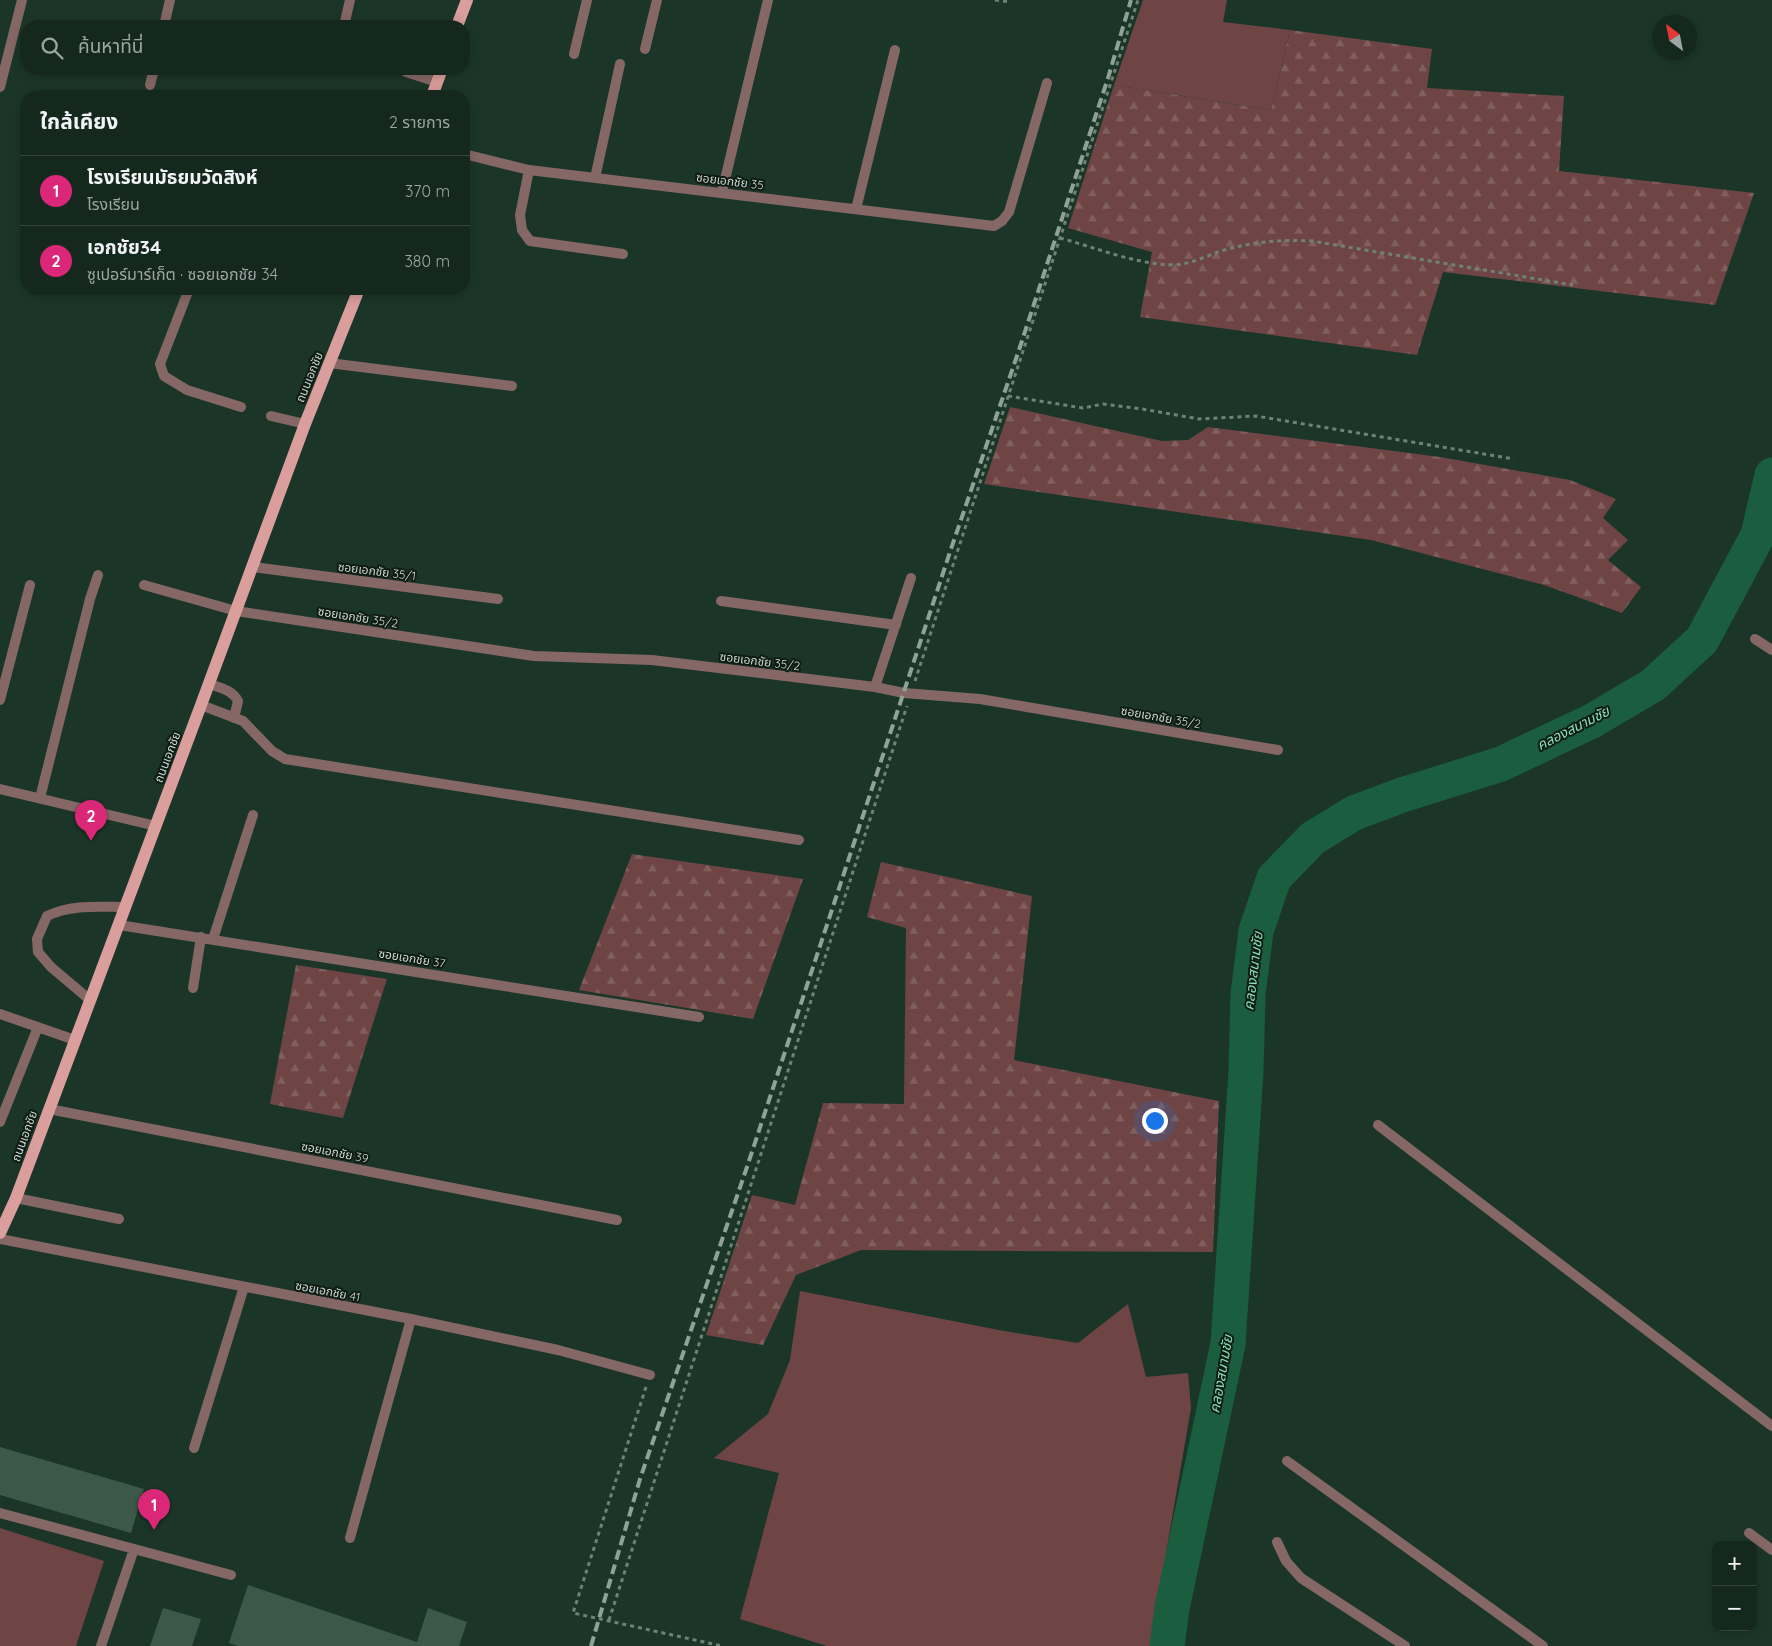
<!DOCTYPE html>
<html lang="th">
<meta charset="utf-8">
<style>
body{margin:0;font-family:Quicksand,"Noto Sans Thai",sans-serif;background:#21342b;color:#f1f3f6}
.controls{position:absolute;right:15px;bottom:15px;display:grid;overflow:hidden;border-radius:10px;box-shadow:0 2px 12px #0003}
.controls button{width:45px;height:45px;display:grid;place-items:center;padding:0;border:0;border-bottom:1px solid #33443c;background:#14281e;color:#f1f3f6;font:25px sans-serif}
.compass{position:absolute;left:1652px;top:15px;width:45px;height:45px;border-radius:50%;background:#14281e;box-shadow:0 2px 12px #0003;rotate:328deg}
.you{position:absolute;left:1154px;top:1120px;width:18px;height:18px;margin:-12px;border:4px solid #fff;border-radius:50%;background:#1a73e8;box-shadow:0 0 0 8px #1a73e833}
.badge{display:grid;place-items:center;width:32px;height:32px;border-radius:50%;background:#db2777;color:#fff;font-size:16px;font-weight:700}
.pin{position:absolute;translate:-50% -41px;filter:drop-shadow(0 1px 2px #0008)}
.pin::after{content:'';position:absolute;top:26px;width:18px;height:15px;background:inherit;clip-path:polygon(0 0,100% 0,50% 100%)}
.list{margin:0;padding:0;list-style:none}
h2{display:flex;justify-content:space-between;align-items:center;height:65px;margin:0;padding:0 20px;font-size:21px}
h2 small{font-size:16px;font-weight:400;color:#9da6a4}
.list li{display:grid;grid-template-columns:32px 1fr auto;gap:15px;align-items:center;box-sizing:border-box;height:70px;padding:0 20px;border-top:1px solid #33443c}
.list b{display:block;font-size:19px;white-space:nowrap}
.list p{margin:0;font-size:16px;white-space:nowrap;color:#9da6a4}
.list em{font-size:16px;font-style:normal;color:#9da6a4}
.icon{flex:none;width:28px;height:28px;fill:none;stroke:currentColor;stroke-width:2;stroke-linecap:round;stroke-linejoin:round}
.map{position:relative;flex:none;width:1772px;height:1646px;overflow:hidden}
.search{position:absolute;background:#14281e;box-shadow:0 2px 12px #0003;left:20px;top:20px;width:450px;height:55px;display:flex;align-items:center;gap:12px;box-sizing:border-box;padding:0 18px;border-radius:20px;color:#9da6a4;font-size:19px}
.panel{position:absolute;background:#14281e;box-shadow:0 2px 12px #0003;left:20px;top:90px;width:450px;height:205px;border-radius:20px}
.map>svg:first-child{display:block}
.green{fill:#6e4544}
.forest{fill:url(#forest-firs)}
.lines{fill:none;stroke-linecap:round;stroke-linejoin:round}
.river{stroke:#1b5e3f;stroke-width:35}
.building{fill:#3c5848}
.path{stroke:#6e8377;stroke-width:3;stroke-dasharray:4 4;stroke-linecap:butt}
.lane{stroke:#856866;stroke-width:10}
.street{stroke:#856866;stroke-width:10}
.primary{stroke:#da9e9c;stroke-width:12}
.rail{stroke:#8ea297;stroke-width:4;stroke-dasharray:10 5;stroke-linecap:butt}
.labels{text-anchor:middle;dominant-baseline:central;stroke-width:4;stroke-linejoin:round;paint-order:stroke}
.street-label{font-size:12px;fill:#cbdad1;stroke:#0f1b14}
.water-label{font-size:14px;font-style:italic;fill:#87e4b2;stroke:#0f1b14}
</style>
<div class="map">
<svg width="1772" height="1646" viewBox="0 0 1772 1646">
<defs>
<pattern id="forest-firs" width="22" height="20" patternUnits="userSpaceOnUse" patternTransform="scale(1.25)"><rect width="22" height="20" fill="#6e4544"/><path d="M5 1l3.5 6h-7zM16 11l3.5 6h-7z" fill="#815f5e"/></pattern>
</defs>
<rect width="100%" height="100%" fill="#1b3628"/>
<path class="green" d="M 1143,0 L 1227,0 L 1223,22 L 1290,30 L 1271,110 L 1114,85 Z
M 800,1291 L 1004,1331 L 1078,1343 L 1128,1304 L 1146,1377 L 1188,1373 L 1191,1408 L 1150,1646 L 827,1646 L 740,1619 L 779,1473 L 714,1458 L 768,1414 L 790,1360 Z
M 0,1528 L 104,1561 L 76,1646 L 0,1646 Z"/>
<path class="forest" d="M 1290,30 L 1432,49 L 1427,88 L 1564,96 L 1559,171 L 1754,193 L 1715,305 L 1443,272 L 1417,355 L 1140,317 L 1152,252 L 1068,228 L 1114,85 L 1271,110 Z
M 1010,407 L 1162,441 L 1188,440 L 1208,427 L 1440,457 L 1570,480 L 1616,499 L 1603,518 L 1628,540 L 1608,560 L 1641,587 L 1622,613 L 1544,585 L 1371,540 L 984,484 Z
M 632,854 L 803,879 L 753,1019 L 579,990 Z
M 881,862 L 1032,896 L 1014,1060 L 1219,1101 L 1213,1252 L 861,1250 L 796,1275 L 763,1345 L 706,1335 L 752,1195 L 795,1205 L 823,1103 L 904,1104 L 906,928 L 867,917 Z
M 296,965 L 387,979 L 343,1118 L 270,1104 Z"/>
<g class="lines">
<path class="river" d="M 1167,1646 L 1172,1608 L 1228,1344 L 1246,1072 L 1248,994 L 1256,931 L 1274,878 L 1313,838 L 1354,813 L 1402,795 L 1501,764 L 1592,721 L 1653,685 L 1702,640 L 1758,535 L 1772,475"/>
</g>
<path class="building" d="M 0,1447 L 144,1489 L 131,1533 L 0,1495 Z
M 248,1585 L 417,1642 L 428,1608 L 467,1622 L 459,1646 L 238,1646 L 229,1643 Z
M 163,1608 L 201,1619 L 192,1646 L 150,1646 Z"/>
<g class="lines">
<path class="path" d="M 995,0 L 1011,2
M 1060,238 C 1094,247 1148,269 1182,264 C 1194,262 1207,256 1218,252 C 1250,242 1279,239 1312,241 L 1573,285
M 1008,396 L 1083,408 L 1103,404 L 1142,409 L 1199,419 L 1256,416 L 1514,459
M 915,681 L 1138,0
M 646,1387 L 573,1613 L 722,1646
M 609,1620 L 907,706"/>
<path class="lane" d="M 164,26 L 170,0
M 344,26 L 350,0
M 645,49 L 657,0
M 404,69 L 406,72 L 437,82
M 150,85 L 154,69
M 529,170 L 520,215 L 522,230 L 530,241 L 623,254
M 189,289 L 160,364 L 164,376 L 187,390 L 241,407
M 329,363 L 512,386
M 271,416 L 305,424
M 209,684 C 221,688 232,690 238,701 L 234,718
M 201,705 L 243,721 L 272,751 L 285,759 L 799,840
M 90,1000 L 51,967 L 38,952 L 37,939 L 47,916 C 72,904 99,907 126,907
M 0,1014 L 75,1040
M 0,1122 L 38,1027
M 1287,1461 L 1543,1646
M 0,1513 L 231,1575
M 1749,1533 L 1772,1550
M 101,1646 L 134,1549"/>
<path class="street" d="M 574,54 L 587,0
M 0,87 L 22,0
M 464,154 L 529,170 L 994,226 L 1002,221 L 1009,212 L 1047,83
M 595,178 L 620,64
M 722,192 L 768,0
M 856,209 L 895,50
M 253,567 L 498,599
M 144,585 L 236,611 L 534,656 L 652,660 L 875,687 L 904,693 L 980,699 L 1278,750
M 721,601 L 896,625
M 1755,639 L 1772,650
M 875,687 L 911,578
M 0,700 L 30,585
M 0,789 L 156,826
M 40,798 L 90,599 L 98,575
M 119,925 L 699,1017
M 213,939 L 253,815
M 193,988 L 201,937
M 49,1109 L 617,1220
M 1378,1125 L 1772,1426
M 16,1198 L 119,1219
M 0,1239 L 411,1319 L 558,1350 L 650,1375
M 194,1448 L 244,1287
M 350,1538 L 411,1319
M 1277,1542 L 1286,1561 L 1301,1578 L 1405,1646"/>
<path class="primary" d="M 457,26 L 467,0
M 432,96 L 442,69
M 0,1233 L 16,1198 L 201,705 L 305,424 L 359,289"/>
<path class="rail" d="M 591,1646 L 640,1479 L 747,1167 L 951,549 L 1019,350 L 1108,78 L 1131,0"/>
</g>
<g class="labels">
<g class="street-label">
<text transform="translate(730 181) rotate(7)">ซอยเอกชัย 35</text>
<text transform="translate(309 377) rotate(-68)">ถนนเอกชัย</text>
<text transform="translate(377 571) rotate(7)">ซอยเอกชัย 35/1</text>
<text transform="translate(358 617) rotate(9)">ซอยเอกชัย 35/2</text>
<text transform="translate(760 661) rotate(7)">ซอยเอกชัย 35/2</text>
<text transform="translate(1161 717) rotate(10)">ซอยเอกชัย 35/2</text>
<text transform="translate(167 757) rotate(-69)">ถนนเอกชัย</text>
<text transform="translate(412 958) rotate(9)">ซอยเอกชัย 37</text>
<text transform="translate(24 1136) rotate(-70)">ถนนเอกชัย</text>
<text transform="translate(335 1152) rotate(11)">ซอยเอกชัย 39</text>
<text transform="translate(328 1291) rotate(11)">ซอยเอกชัย 41</text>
</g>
<g class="water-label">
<text transform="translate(1573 728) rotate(-27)">คลองสนามชัย</text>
<text transform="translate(1253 971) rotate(-83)">คลองสนามชัย</text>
<text transform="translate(1221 1374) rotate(-80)">คลองสนามชัย</text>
</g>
</g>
</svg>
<div class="controls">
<button>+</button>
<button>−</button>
</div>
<svg class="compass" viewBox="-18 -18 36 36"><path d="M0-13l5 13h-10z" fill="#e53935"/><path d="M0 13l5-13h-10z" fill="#9da6a4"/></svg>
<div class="you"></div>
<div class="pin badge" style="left:154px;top:1530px">1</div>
<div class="pin badge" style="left:91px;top:841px">2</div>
<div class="search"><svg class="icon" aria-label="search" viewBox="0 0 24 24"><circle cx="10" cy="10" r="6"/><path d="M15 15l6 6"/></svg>ค้นหาที่นี่</div>
<section class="panel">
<h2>ใกล้เคียง<small>2 รายการ</small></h2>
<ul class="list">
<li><span class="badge">1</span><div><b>โรงเรียนมัธยมวัดสิงห์</b><p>โรงเรียน</p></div><em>370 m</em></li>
<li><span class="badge">2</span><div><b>เอกชัย34</b><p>ซูเปอร์มาร์เก็ต · ซอยเอกชัย 34</p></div><em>380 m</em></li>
</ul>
</section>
</div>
